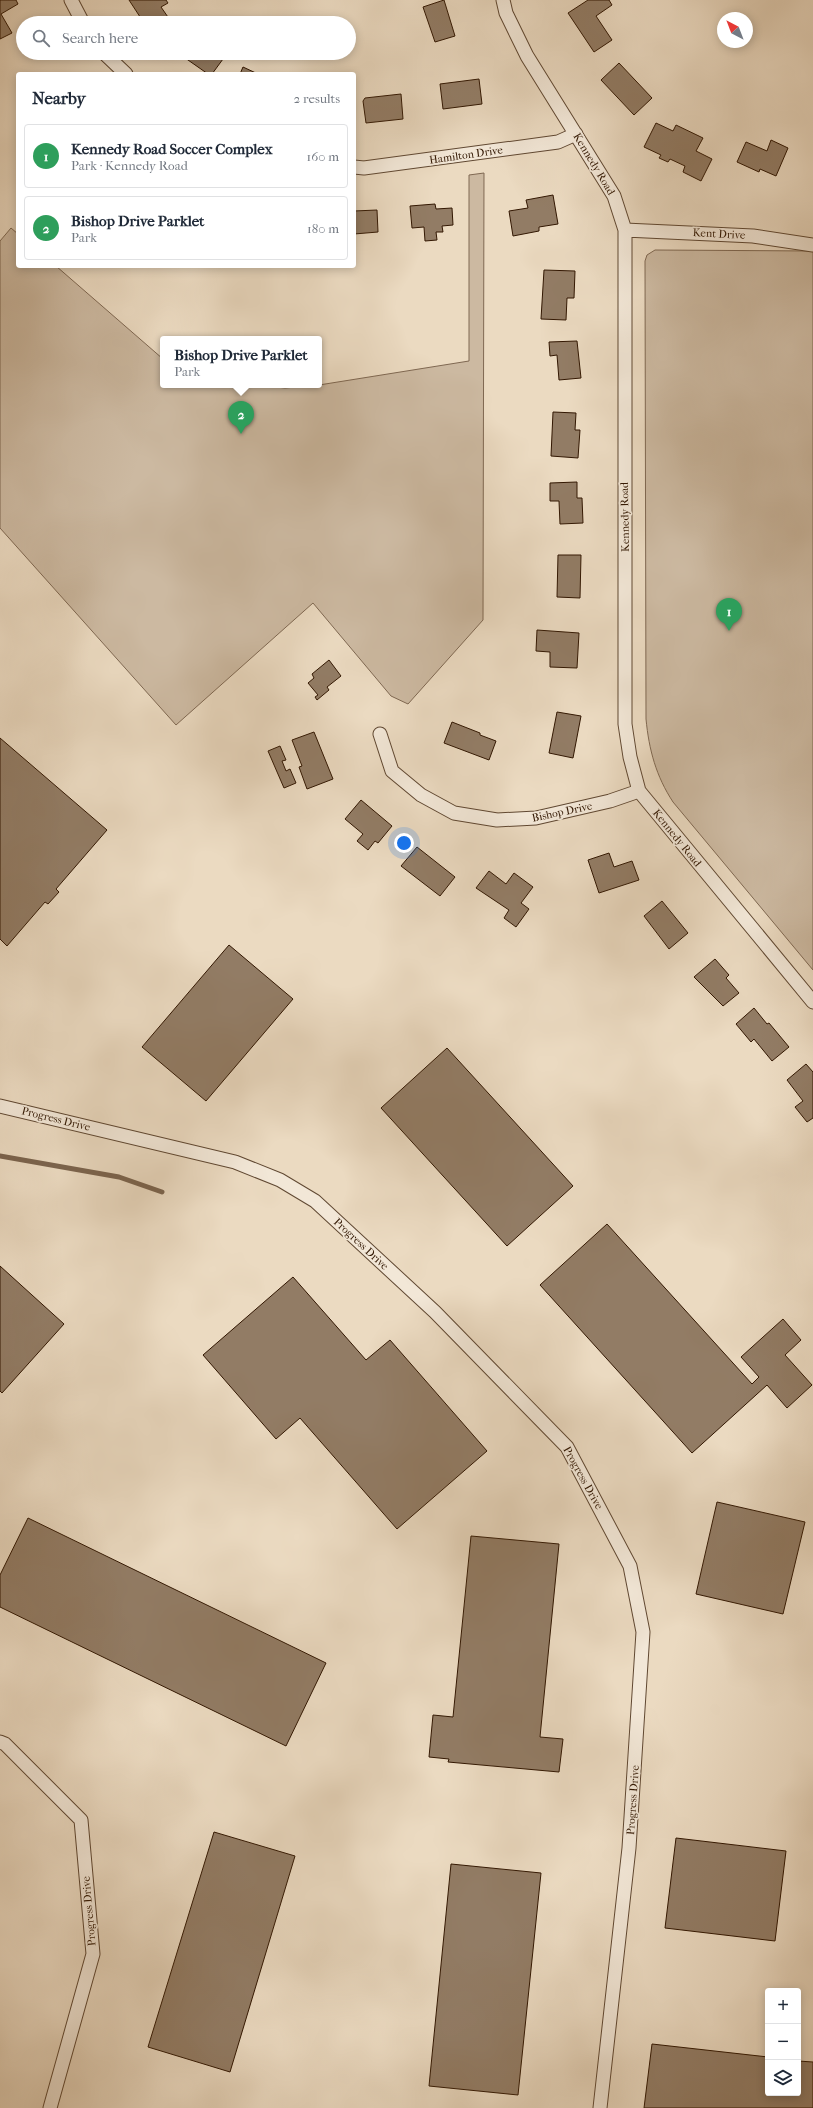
<!DOCTYPE html>
<meta charset="utf-8">
<style>
body{margin:0;font-family:"IM FELL French Canon",serif;background:#f6f6f7;color:#1f2937}
.controls{position:absolute;right:12px;bottom:12px;display:grid;overflow:hidden;border-radius:4px;box-shadow:0 2px 10px #0003}
.controls button{width:36px;height:36px;display:grid;place-items:center;padding:0;border:0;border-bottom:1px solid #e0e1e3;background:#fff;color:#1f2937;font:20px sans-serif}
.compass{position:absolute;left:717px;top:12px;width:36px;height:36px;border-radius:50%;background:#fff;box-shadow:0 2px 10px #0003;rotate:318deg}
.you{position:absolute;left:404px;top:843px;width:14px;height:14px;margin:-10px;border:3px solid #fff;border-radius:50%;background:#1a73e8;box-shadow:0 0 0 6px #1a73e833}
.badge{display:grid;place-items:center;width:26px;height:26px;border-radius:50%;background:#db2777;color:#fff;font-size:13px;font-weight:700}
.pin{position:absolute;translate:-50% -33px;filter:drop-shadow(0 1px 2px #0008)}
.pin::after{content:'';position:absolute;top:21px;width:14px;height:12px;background:inherit;clip-path:polygon(0 0,100% 0,50% 100%)}
.popup{position:absolute;left:160px;top:336px;width:162px;height:52px;box-sizing:border-box;display:grid;place-content:center;border-radius:4px;background:#fff;filter:drop-shadow(0 1px 3px #0005);font-size:13px;white-space:nowrap;color:#747a83}
.popup b{font-size:15px;color:#1f2937}
.popup::after{content:'';position:absolute;left:50%;top:100%;margin-left:-8px;border:8px solid transparent;border-top-color:#fff}
.list{margin:0;padding:0;list-style:none}
h2{display:flex;justify-content:space-between;align-items:center;height:52px;margin:0;padding:0 16px;font-size:17px}
h2 small{font-size:13px;font-weight:400;color:#747a83}
.list li{display:grid;grid-template-columns:26px 1fr auto;gap:12px;align-items:center;box-sizing:border-box;height:64px;margin:0 8px 8px;padding:0 8px;border:1px solid #e0e1e3;border-radius:4px}
.list b{display:block;font-size:15px;white-space:nowrap}
.list p{margin:0;font-size:13px;white-space:nowrap;color:#747a83}
.list em{font-size:13px;font-style:normal;color:#747a83}
.icon{flex:none;width:22px;height:22px;fill:none;stroke:currentColor;stroke-width:2;stroke-linecap:round;stroke-linejoin:round}
.map{position:relative;flex:none;width:813px;height:2108px;overflow:hidden}
.search{position:absolute;background:#fff;box-shadow:0 2px 10px #0003;left:16px;top:16px;width:340px;height:44px;display:flex;align-items:center;gap:10px;box-sizing:border-box;padding:0 14px;border-radius:22px;color:#747a83;font-size:15px}
.panel{position:absolute;background:#fff;box-shadow:0 2px 10px #0003;left:16px;top:72px;width:340px;height:196px;border-radius:4px}
.map>svg:first-child{display:block}
.green{fill:#ccb9a1;stroke:#7f6852}
.lines{fill:none;stroke-linecap:round;stroke-linejoin:round}
.stream{stroke:#7b644e;stroke-width:5}
.building{fill:#927c65;stroke:#321702}
.minor-casing{stroke:#604832;stroke-width:15}
.minor{stroke:#f2e7d7;stroke-width:13}
.labels{text-anchor:middle;dominant-baseline:central;stroke-width:3.5;stroke-linejoin:round;paint-order:stroke}
.street-label{font-size:11px;fill:#321702;stroke:#f2e7d7}
</style>
<div class="map">
<svg width="813" height="2108" viewBox="0 0 813 2108">
<rect width="100%" height="100%" fill="#ebdac1"/>
<filter id="stains"><feTurbulence type="fractalNoise" baseFrequency=".005" numOctaves="4"/><feColorMatrix values="0 0 0 0 .2 0 0 0 0 .09 0 0 0 0 .02 0 0 0 .5 -.17"/></filter>
<radialGradient id="worn" r=".72"><stop offset=".6" stop-color="#630" stop-opacity="0"/><stop offset="1" stop-color="#630" stop-opacity=".3"/></radialGradient>
<path class="green" d="M 484,173 L 483,620 L 408,704 L 391,696 L 313,603 L 176,725 L 0,528 L 0,241 L 11,228 L 18,234 L 18,266 L 56,266 L 163,359 L 163,385 L 259,385 L 285,388 L 319,385 L 469,361 L 469,175 Z
M 655,250 L 813,251 L 813,970 L 673,802 C 656,776 649,750 646,719 L 645,261 L 647,255 Z"/>
<g class="lines">
<path class="stream" d="M 0,1156 L 119,1177 L 162,1192"/>
</g>
<path class="building" d="M 0,0 L 16,0 L 18,4 L 1,14 L 12,33 L 0,39 Z
M 129,0 L 166,0 L 168,3 L 161,7 L 170,20 L 165,23 L 144,23 Z
M 444,0 L 455,36 L 435,42 L 423,7 Z
M 588,0 L 609,0 L 612,5 L 596,16 L 612,40 L 594,52 L 568,13 Z
M 178,53 L 222,53 L 219,56 L 223,59 L 212,74 L 208,74 Z
M 619,63 L 652,98 L 634,115 L 601,80 Z
M 243,67 L 258,74 L 240,74 Z
M 479,79 L 482,104 L 443,109 L 440,84 Z
M 401,94 L 403,119 L 366,123 L 363,101 L 365,98 Z
M 656,123 L 673,131 L 676,125 L 703,138 L 696,151 L 712,159 L 701,181 L 683,172 L 685,166 L 670,159 L 668,162 L 659,158 L 661,155 L 644,147 Z
M 771,140 L 788,148 L 776,176 L 760,169 L 759,172 L 737,162 L 746,142 L 767,151 Z
M 553,195 L 558,224 L 539,227 L 539,231 L 513,236 L 509,211 L 528,208 L 526,200 Z
M 435,204 L 436,209 L 452,208 L 453,225 L 442,226 L 443,232 L 436,232 L 437,240 L 425,241 L 424,227 L 412,228 L 410,206 Z
M 377,210 L 378,232 L 354,234 L 354,211 Z
M 544,270 L 575,271 L 574,298 L 567,298 L 566,320 L 541,319 Z
M 577,341 L 581,378 L 559,380 L 557,355 L 550,356 L 549,342 Z
M 553,412 L 576,413 L 575,430 L 580,430 L 578,458 L 551,456 Z
M 577,482 L 577,498 L 582,498 L 583,523 L 560,524 L 559,501 L 550,501 L 550,483 Z
M 558,555 L 581,555 L 580,598 L 557,597 Z
M 537,630 L 579,633 L 577,668 L 550,667 L 550,652 L 536,651 Z
M 329,660 L 341,676 L 327,687 L 329,690 L 317,700 L 315,697 L 318,695 L 308,683 L 314,678 L 312,674 Z
M 557,712 L 581,716 L 573,758 L 549,753 Z
M 452,722 L 480,733 L 480,735 L 496,741 L 489,760 L 444,743 Z
M 314,732 L 333,779 L 307,789 L 299,767 L 302,766 L 292,740 Z
M 0,738 L 107,830 L 56,889 L 59,892 L 48,904 L 45,902 L 7,946 L 0,939 Z
M 280,746 L 286,760 L 282,761 L 286,771 L 290,769 L 296,783 L 284,788 L 268,751 Z
M 361,800 L 392,826 L 378,843 L 375,841 L 368,850 L 357,841 L 363,834 L 345,819 Z
M 417,847 L 455,877 L 440,896 L 401,866 Z
M 609,853 L 614,867 L 632,861 L 639,880 L 599,893 L 588,860 Z
M 489,871 L 506,884 L 514,873 L 533,887 L 521,903 L 529,909 L 516,927 L 504,918 L 509,910 L 476,888 Z
M 662,901 L 688,933 L 669,949 L 644,916 Z
M 229,945 L 293,999 L 206,1101 L 142,1047 Z
M 715,959 L 729,975 L 726,978 L 739,993 L 723,1006 L 694,977 Z
M 754,1008 L 767,1024 L 769,1023 L 789,1047 L 772,1061 L 754,1039 L 751,1042 L 736,1024 Z
M 447,1048 L 573,1186 L 507,1246 L 381,1108 Z
M 806,1064 L 813,1072 L 813,1118 L 807,1122 L 795,1107 L 803,1101 L 787,1080 Z
M 607,1224 L 752,1384 L 759,1377 L 741,1357 L 783,1319 L 801,1340 L 785,1355 L 812,1385 L 787,1408 L 767,1385 L 692,1453 L 540,1285 Z
M 0,1266 L 64,1324 L 2,1393 L 0,1391 Z
M 293,1277 L 366,1360 L 390,1340 L 487,1451 L 397,1529 L 300,1418 L 276,1439 L 203,1355 Z
M 717,1502 L 805,1522 L 783,1614 L 696,1594 Z
M 28,1518 L 326,1663 L 286,1746 L 0,1607 L 0,1575 Z
M 471,1536 L 559,1544 L 540,1737 L 563,1739 L 559,1772 L 448,1762 L 449,1759 L 429,1757 L 433,1715 L 453,1717 Z
M 214,1832 L 295,1856 L 230,2072 L 148,2047 Z
M 676,1838 L 786,1851 L 775,1941 L 665,1928 Z
M 451,1864 L 541,1873 L 518,2095 L 429,2086 Z
M 652,2044 L 768,2057 L 768,2093 L 798,2093 L 798,2061 L 813,2062 L 813,2108 L 644,2108 Z"/>
<g class="lines">
<g class="minor-casing">
<path id="minor" d="M 71,0 L 83,23
M 503,0 L 506,13 L 527,56 L 614,196 L 625,230 L 625,724 L 630,757 L 639,791 L 813,1002
M 104,53 L 126,74
M 354,167 L 364,168 L 558,142 L 576,134
M 625,230 L 753,236 L 813,245
M 380,734 L 392,771 L 421,795 L 454,813 L 497,820 L 536,818 L 610,801 L 639,791
M 0,1106 L 235,1162 L 280,1180 L 315,1201 L 435,1312 L 567,1447 L 630,1566 L 643,1632 L 629,1848 L 600,2108
M 0,1742 L 5,1744 L 81,1820 L 93,1954 L 50,2108"/>
</g>
<use href="#minor" class="minor"/>
</g>
<g class="labels">
<g class="street-label">
<text transform="translate(466 155) rotate(-8)">Hamilton Drive</text>
<text transform="translate(594 164) rotate(59)">Kennedy Road</text>
<text transform="translate(719 234) rotate(3)">Kent Drive</text>
<text transform="translate(625 517) rotate(-91)">Kennedy Road</text>
<text transform="translate(562 812) rotate(-12)">Bishop Drive</text>
<text transform="translate(677 838) rotate(51)">Kennedy Road</text>
<text transform="translate(56 1119) rotate(14)">Progress Drive</text>
<text transform="translate(361 1244) rotate(43)">Progress Drive</text>
<text transform="translate(583 1478) rotate(61)">Progress Drive</text>
<text transform="translate(633 1800) rotate(-86)">Progress Drive</text>
<text transform="translate(89 1911) rotate(-95)">Progress Drive</text>
</g>
</g>
<rect width="100%" height="100%" filter="url(#stains)"/>
<rect width="100%" height="100%" fill="url(#worn)"/>
</svg>
<div class="controls">
<button>+</button>
<button>−</button>
<button><svg class="icon" aria-label="layers" viewBox="0 0 24 24"><path d="M12 4l9 5-9 5-9-5zM3 14l9 5 9-5"/></svg></button>
</div>
<svg class="compass" viewBox="-18 -18 36 36"><path d="M0-13l5 13h-10z" fill="#e53935"/><path d="M0 13l5-13h-10z" fill="#747a83"/></svg>
<div class="you"></div>
<div class="pin badge" style="left:729px;top:631px;background:#2e9e5b">1</div>
<div class="pin badge" style="left:241px;top:434px;background:#2e9e5b">2</div>
<div class="popup"><b>Bishop Drive Parklet</b>Park</div>
<div class="search"><svg class="icon" aria-label="search" viewBox="0 0 24 24"><circle cx="10" cy="10" r="6"/><path d="M15 15l6 6"/></svg>Search here</div>
<section class="panel">
<h2>Nearby<small>2 results</small></h2>
<ul class="list">
<li><span class="badge" style="background:#2e9e5b">1</span><div><b>Kennedy Road Soccer Complex</b><p>Park · Kennedy Road</p></div><em>160 m</em></li>
<li><span class="badge" style="background:#2e9e5b">2</span><div><b>Bishop Drive Parklet</b><p>Park</p></div><em>180 m</em></li>
</ul>
</section>
</div>
